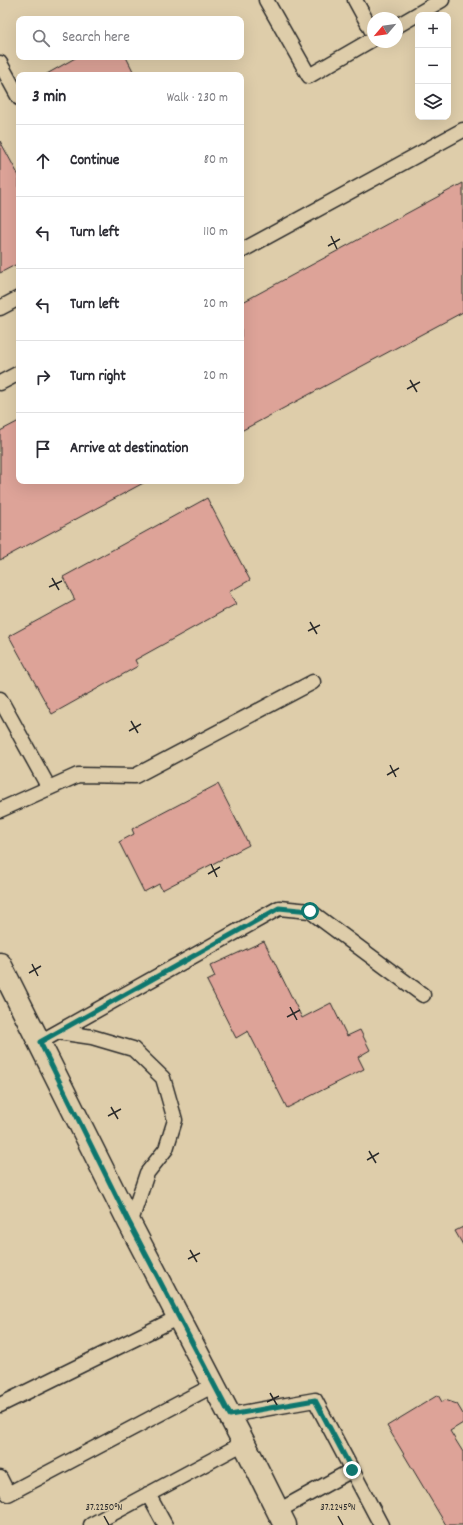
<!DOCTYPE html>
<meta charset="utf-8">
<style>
body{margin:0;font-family:Dekko,sans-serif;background:#f7f7f7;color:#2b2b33}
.controls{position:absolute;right:12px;top:12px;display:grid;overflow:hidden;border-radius:8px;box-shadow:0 4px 16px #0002}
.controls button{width:36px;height:36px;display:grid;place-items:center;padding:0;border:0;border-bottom:1px solid #e1e1e2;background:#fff;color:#2b2b33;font:20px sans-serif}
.compass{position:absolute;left:367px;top:12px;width:36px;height:36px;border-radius:50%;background:#fff;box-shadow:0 4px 16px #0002;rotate:241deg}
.stop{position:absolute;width:12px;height:12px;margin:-9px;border:3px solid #0f766e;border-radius:50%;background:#fff}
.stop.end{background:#0f766e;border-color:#fff;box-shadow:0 1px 4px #0008}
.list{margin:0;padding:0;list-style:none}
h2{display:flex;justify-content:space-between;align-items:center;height:52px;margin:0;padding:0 16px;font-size:17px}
h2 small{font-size:13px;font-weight:400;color:#7c7c81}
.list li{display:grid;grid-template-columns:26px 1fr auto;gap:12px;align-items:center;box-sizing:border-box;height:72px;padding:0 16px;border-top:1px solid #e1e1e2}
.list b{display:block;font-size:15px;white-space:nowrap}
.list em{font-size:13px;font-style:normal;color:#7c7c81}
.icon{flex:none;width:22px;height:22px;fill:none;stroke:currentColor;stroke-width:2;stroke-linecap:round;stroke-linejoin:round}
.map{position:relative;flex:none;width:463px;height:1525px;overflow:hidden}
.search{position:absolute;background:#fff;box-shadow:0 4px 16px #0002;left:16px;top:16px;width:228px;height:44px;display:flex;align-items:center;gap:10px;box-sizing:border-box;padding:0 14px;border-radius:8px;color:#7c7c81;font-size:15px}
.panel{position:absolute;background:#fff;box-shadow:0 4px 16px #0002;left:16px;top:72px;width:228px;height:412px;border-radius:8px}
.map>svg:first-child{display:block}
.building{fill:#dda398;stroke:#2b2b2b}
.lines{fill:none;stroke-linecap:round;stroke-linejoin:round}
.lane-casing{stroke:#2b2b2b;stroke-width:17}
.secondary-casing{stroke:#2b2b2b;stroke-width:25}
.lane{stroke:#decdaa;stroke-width:14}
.secondary{stroke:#decdaa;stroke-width:22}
.route{stroke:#0f766e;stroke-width:5}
.ticks{fill:none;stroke:#2b2b2b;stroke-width:1.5}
.ticks-label{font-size:10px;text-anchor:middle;fill:#2b2b2b;stroke:#decdaa;stroke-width:3;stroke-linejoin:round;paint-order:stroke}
</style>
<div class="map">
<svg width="463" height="1525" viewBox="0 0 463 1525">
<rect width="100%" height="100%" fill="#decdaa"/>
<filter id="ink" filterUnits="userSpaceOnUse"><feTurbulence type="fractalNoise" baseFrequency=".025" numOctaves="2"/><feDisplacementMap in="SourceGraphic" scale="8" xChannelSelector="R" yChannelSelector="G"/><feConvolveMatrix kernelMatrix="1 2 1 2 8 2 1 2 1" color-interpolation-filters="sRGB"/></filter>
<g filter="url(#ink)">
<path class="building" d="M 77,57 L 126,57 L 135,75 L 45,75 Z
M 0,141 L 19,176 L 19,263 L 0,273 Z
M 463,183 L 463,312 L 241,431 L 241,303 Z
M 19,421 L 19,481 L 147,481 L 0,560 L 0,431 Z
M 207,498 L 250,580 L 229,592 L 236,604 L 135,660 L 138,666 L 52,714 L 9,636 L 75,600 L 63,577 Z
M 218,784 L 249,845 L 162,890 L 159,884 L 144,892 L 119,842 L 134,834 L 132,829 Z
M 264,941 L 302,1018 L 331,1003 L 347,1036 L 360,1030 L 370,1050 L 358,1057 L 364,1069 L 287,1108 L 248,1031 L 236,1038 L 207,981 L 215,977 L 210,966 Z
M 463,1227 L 463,1245 L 455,1231 Z
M 438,1395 L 442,1402 L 445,1400 L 457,1404 L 463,1414 L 463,1423 L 450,1431 L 463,1452 L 463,1525 L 446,1525 L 387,1426 Z"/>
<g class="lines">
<g class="lane-casing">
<path id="lane" d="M 266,0 L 309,76 L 373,39
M 355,0 L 373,33
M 397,26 L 442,0
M 0,63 L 19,98
M 241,251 L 463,130
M 0,308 L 19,298
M 0,383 L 19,373
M 0,699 L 49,788
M 0,810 L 78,775 L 135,776 L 313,682
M 58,1032 L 92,1037 L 133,1049 L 163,1078 L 175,1120 L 166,1149 L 147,1173 L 130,1224
M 40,1042 L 279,908 L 310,911 L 423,995
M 0,1405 L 179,1317
M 230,1415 L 315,1400 L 381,1525
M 0,1478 L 8,1494 L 214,1385
M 148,1494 L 165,1525
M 278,1511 L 352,1470
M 91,1525 L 244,1443"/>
</g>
<g class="secondary-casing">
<path id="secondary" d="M 0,964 L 130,1224 L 244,1443 L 285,1525"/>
</g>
<use href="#lane" class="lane"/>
<use href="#secondary" class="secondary"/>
</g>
</g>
<g class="lines" filter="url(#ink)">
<path class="route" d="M 310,911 L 279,908 L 40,1042 L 130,1224 L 230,1415 L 315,1400 L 352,1470"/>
</g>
<path class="ticks" d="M 331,236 L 337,249M 328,246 L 340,239M 410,380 L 417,392M 407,389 L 420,382M 52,578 L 59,590M 49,587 L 62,581M 310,622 L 317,634M 308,631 L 320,625M 131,721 L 138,733M 129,731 L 141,724M 390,765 L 396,777M 387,775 L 399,768M 211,864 L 217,877M 208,874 L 220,867M 32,964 L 38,976M 29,973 L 41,966M 290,1007 L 297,1020M 287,1017 L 300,1010M 111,1107 L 118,1119M 108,1116 L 121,1109M 369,1151 L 376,1163M 367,1160 L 379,1153M 190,1250 L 197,1262M 188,1259 L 200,1253M 270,1393 L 277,1405M 267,1402 L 279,1396M 104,1516 L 109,1525M 338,1516 L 343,1525"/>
<g class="ticks-label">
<text x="104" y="1510">37.2250°N</text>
<text x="338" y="1510">37.2245°N</text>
</g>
</svg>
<div class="controls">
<button>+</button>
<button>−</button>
<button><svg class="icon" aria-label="layers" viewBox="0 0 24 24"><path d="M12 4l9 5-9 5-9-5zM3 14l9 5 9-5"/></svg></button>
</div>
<svg class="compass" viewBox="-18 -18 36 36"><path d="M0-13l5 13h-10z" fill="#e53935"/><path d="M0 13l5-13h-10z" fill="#7c7c81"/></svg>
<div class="stop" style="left:310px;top:911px"></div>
<div class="stop end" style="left:352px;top:1470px"></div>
<div class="search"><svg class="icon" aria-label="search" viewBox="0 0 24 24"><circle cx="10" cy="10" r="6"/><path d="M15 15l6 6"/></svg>Search here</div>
<section class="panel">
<h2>3 min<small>Walk · 230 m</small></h2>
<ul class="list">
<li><svg class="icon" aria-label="ahead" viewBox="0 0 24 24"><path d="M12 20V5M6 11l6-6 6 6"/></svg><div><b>Continue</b></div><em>80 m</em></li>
<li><svg class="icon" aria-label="left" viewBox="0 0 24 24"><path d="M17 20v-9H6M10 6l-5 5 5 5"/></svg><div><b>Turn left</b></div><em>110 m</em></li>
<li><svg class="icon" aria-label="left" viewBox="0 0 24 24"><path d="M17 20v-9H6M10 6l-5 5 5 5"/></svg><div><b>Turn left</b></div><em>20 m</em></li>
<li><svg class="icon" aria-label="right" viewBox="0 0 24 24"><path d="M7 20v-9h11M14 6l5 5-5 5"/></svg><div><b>Turn right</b></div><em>20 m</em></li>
<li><svg class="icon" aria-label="arrive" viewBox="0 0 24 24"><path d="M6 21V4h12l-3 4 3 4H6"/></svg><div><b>Arrive at destination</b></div></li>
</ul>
</section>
</div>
